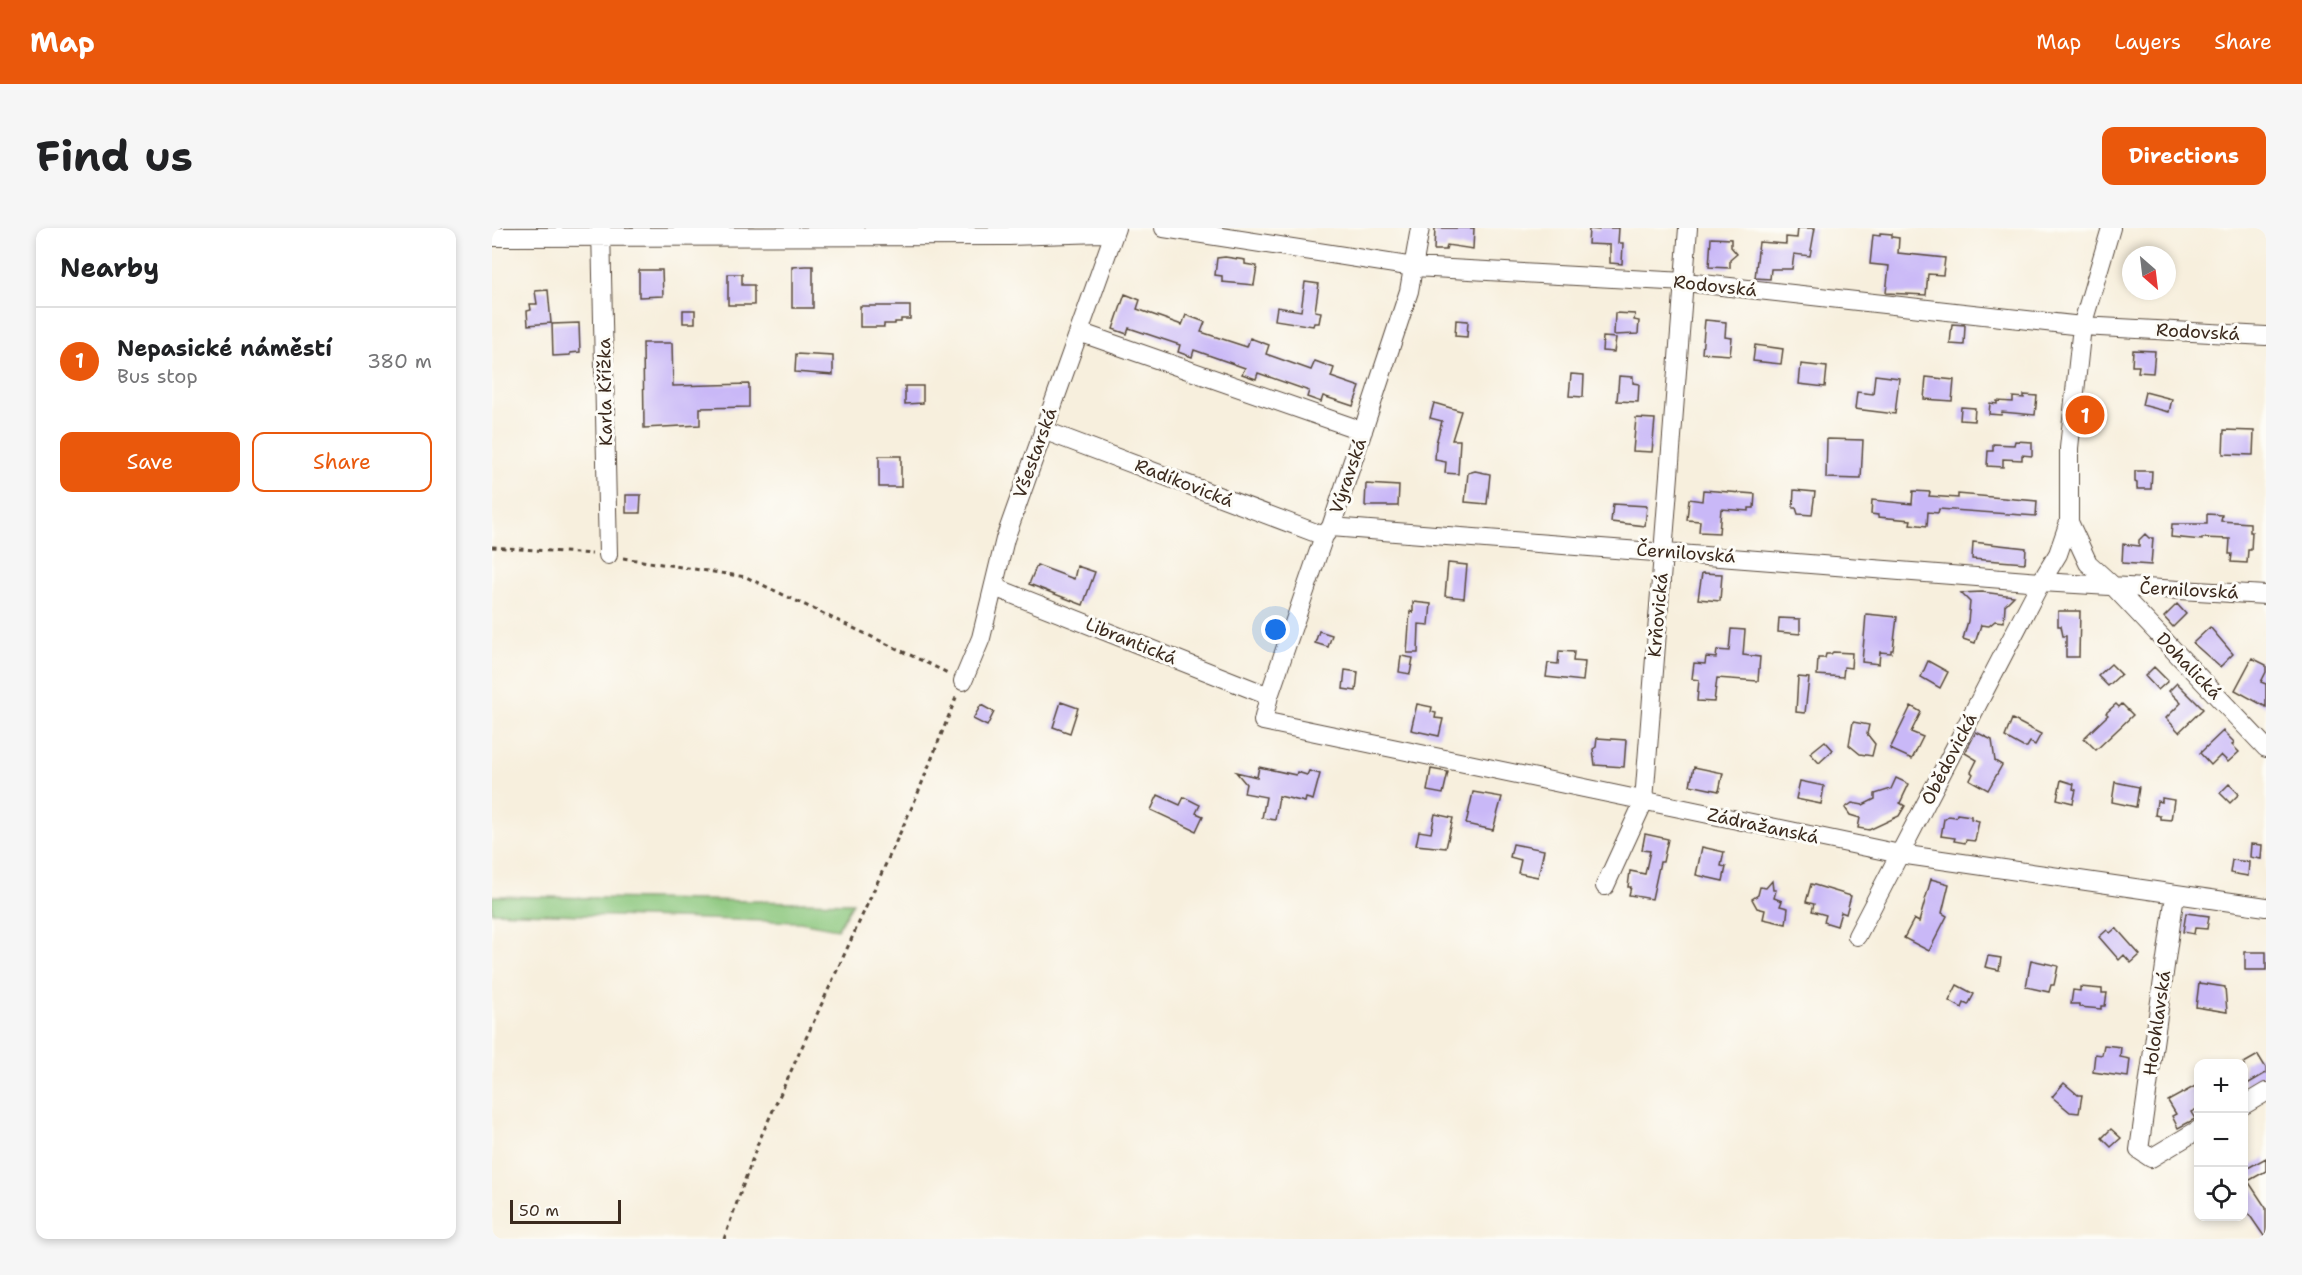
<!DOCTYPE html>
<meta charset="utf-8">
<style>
body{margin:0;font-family:"Shantell Sans",sans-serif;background:#f6f6f6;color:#202124}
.controls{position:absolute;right:18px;bottom:18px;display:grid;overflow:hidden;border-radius:12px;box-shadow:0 3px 9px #0003}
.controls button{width:54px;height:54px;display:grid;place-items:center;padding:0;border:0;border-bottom:2px solid #e0e0e0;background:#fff;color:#202124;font:30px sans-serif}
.compass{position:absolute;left:1630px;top:18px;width:54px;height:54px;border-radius:50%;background:#fff;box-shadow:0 3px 9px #0003;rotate:152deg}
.scale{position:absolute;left:18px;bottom:15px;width:111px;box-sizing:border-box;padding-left:6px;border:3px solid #3b2a1e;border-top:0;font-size:16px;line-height:21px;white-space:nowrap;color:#3b2a1e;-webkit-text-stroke:4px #fdfcf7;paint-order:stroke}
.you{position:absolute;left:784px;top:402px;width:21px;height:21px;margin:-15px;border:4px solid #fff;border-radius:50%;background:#1a73e8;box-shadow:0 0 0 9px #1a73e833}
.badge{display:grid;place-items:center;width:39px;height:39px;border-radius:50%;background:#ea580c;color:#fff;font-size:20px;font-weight:700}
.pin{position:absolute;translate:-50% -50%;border:3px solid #fff;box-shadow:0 2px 6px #0006}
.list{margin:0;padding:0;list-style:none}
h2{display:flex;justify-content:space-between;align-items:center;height:78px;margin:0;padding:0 24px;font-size:26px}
h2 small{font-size:20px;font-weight:400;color:#757577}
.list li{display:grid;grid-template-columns:39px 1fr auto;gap:18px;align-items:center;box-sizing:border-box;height:108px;padding:0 24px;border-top:2px solid #e0e0e0}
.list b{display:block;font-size:22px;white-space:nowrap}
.list p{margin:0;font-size:20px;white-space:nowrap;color:#757577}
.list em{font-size:20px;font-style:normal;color:#757577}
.actions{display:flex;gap:12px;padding:18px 24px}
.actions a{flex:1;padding:14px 0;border:2px solid #ea580c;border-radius:12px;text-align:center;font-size:21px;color:#ea580c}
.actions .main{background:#ea580c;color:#fff}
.icon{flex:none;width:33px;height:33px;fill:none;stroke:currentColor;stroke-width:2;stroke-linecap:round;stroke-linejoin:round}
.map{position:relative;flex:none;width:1774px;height:1011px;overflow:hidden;border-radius:12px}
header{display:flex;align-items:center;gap:36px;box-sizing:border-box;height:84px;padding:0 30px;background:#ea580c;color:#fff}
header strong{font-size:28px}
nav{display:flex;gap:33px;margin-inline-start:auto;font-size:21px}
.intro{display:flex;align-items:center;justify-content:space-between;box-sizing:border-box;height:144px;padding:0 36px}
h1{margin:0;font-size:42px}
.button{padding:15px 27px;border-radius:12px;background:#ea580c;color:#fff;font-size:21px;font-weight:700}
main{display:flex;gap:36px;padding:0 36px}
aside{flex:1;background:#fff;border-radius:12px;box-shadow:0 3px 9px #0003}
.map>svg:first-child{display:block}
.green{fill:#8ac67b;stroke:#62784c;stroke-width:1.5}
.building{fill:#c9b8f7}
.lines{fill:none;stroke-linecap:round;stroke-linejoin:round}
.street-casing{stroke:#57483b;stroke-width:20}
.path{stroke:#57483b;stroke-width:3;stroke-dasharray:4.5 4.5;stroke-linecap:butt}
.street{stroke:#fff;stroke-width:18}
.labels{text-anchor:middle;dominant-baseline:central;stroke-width:6;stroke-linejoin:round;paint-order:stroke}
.street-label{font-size:18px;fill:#3b2a1e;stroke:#fdfcf7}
</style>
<header>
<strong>Map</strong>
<nav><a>Map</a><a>Layers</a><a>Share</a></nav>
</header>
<div class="intro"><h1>Find us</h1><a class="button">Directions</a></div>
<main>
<aside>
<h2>Nearby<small></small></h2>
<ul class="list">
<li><span class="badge">1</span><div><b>Nepasické náměstí</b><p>Bus stop</p></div><em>380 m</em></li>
</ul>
<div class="actions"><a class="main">Save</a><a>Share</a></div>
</aside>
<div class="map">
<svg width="1774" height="1011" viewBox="0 0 1774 1011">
<rect width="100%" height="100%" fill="#fdfcf7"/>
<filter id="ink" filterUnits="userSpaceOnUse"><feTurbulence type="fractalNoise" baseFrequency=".0167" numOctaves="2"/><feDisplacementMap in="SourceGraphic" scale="12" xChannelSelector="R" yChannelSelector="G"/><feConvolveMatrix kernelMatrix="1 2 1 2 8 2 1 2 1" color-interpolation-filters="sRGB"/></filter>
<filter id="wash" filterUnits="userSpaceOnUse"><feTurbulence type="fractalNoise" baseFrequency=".008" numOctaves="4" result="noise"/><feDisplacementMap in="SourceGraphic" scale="24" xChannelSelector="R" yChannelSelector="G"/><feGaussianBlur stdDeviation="1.35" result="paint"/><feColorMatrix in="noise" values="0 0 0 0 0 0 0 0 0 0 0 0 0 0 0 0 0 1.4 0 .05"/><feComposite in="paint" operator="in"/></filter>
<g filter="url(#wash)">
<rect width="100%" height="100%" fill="#f7efdd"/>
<path class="green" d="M 0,668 L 361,675 L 345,701 L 308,694 L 0,684 Z"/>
<g id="blocks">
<path class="building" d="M 943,0 L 982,0 L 981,21 L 955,17 L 954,22 L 942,22 Z
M 1107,0 L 1127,0 L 1126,15 L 1131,15 L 1130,36 L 1118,35 L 1118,17 L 1096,16 L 1097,1 L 1107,2 Z
M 1306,0 L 1323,0 L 1318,28 L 1302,26 L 1300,41 L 1279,41 L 1278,51 L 1263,50 L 1267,14 L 1294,16 L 1294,9 L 1305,10 Z
M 1388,5 L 1400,6 L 1400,9 L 1407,10 L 1406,25 L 1453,30 L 1451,47 L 1436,46 L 1434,67 L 1394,65 L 1397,38 L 1378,36 L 1381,7 L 1388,8 Z
M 1219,10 L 1239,11 L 1239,19 L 1245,26 L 1238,32 L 1238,40 L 1217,39 Z
M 733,29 L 753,32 L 753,36 L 765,38 L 762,57 L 730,54 L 730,48 L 723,47 L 725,30 Z
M 313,38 L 321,38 L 321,80 L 300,80 L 300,39 Z
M 147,42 L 170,42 L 171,68 L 147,69 Z
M 236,46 L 250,46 L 250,57 L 262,57 L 262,77 L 236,77 Z
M 813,54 L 827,56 L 823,83 L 829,84 L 827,95 L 822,95 L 821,98 L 783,92 L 785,79 L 809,83 Z
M 56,62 L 59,95 L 36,97 L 35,83 L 39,82 L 38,76 L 45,76 L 43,63 Z
M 633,66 L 648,72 L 645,81 L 690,97 L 694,87 L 713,94 L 709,104 L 755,119 L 758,110 L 777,117 L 774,126 L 819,142 L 823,133 L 842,140 L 839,149 L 868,159 L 861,178 L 831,168 L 829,174 L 815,169 L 817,163 L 766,145 L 764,151 L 750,146 L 753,140 L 702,122 L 700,129 L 686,124 L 688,117 L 637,100 L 635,106 L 621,101 Z
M 368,78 L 418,78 L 418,91 L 409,91 L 409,94 L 403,94 L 403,96 L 392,96 L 392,99 L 368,99 Z
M 191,82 L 203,82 L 203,95 L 191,95 Z
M 1123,85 L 1143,86 L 1142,92 L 1147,93 L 1146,106 L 1122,107 Z
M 964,92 L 976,93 L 975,109 L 963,108 Z
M 1213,92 L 1234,94 L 1233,109 L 1240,110 L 1238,127 L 1210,125 Z
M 87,95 L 88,124 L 78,125 L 78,127 L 61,128 L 60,96 Z
M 1460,96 L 1473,97 L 1472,117 L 1458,116 Z
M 1111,109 L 1124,110 L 1122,124 L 1110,123 Z
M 151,115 L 180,115 L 181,158 L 257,156 L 257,179 L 208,180 L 208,197 L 152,200 Z
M 1263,117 L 1291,121 L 1289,136 L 1261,133 Z
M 1641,122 L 1663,123 L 1661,145 L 1646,144 L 1647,138 L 1640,138 Z
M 304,126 L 341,128 L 341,147 L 303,144 Z
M 1309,136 L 1335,139 L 1333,159 L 1307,156 Z
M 1079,146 L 1092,147 L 1091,169 L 1077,168 Z
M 1383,147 L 1407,150 L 1403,186 L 1363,181 L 1365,164 L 1381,166 Z
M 1127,148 L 1141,149 L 1141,155 L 1147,156 L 1146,174 L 1125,173 Z
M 1434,149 L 1462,152 L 1460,173 L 1432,171 Z
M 413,158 L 431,158 L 431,175 L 413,176 Z
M 1653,164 L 1680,171 L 1677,184 L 1650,177 Z
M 1532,167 L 1545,168 L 1543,187 L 1510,184 L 1509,187 L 1497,186 L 1498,175 L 1505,176 L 1505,173 L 1521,174 L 1521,169 L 1532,170 Z
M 942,175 L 969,183 L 960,212 L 968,212 L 966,246 L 953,245 L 954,234 L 943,232 L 944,215 L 950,193 L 938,190 Z
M 1469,179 L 1483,180 L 1482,193 L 1468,192 Z
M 1144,190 L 1163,191 L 1160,224 L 1141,223 Z
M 1732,202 L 1762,203 L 1761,227 L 1731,226 Z
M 1335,211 L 1371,212 L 1369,251 L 1334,250 Z
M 1523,213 L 1540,214 L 1540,228 L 1530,227 L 1530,232 L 1511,231 L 1511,239 L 1495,238 L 1496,223 L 1501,223 L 1501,216 L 1522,217 Z
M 387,228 L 409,228 L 409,259 L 387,259 Z
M 983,243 L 998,246 L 995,276 L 973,274 L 976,245 Z
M 1643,243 L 1660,243 L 1659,261 L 1645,261 L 1645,255 L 1643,254 Z
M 874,256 L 907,258 L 906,278 L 873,278 Z
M 1211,262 L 1263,266 L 1262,280 L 1257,280 L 1257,283 L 1229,281 L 1227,305 L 1207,304 L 1208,293 L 1195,292 L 1197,271 L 1210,273 Z
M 1302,262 L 1323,264 L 1320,287 L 1306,286 L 1304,280 L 1301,280 Z
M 1421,263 L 1438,264 L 1437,268 L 1466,270 L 1466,266 L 1545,273 L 1544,288 L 1447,281 L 1446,285 L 1436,284 L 1435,298 L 1418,296 L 1419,292 L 1386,289 L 1386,287 L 1379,286 L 1380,272 L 1420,276 Z
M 134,267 L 149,267 L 148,285 L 134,285 Z
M 1121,276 L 1155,278 L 1153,298 L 1119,294 Z
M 1715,286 L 1730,287 L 1729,293 L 1758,295 L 1758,304 L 1760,304 L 1759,322 L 1756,322 L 1755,335 L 1739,334 L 1740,326 L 1737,326 L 1738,311 L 1710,310 L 1710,312 L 1679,309 L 1680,296 L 1715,296 Z
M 1653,306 L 1657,310 L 1661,310 L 1659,337 L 1630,335 L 1631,316 L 1647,318 L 1647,312 Z
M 1481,314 L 1534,320 L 1533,335 L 1480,331 Z
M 956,335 L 975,337 L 972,370 L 953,368 Z
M 545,337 L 582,351 L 585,338 L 603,344 L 591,377 L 537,356 Z
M 1210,345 L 1230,346 L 1228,373 L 1206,371 Z
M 1490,364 L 1522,368 L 1513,377 L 1512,394 L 1503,393 L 1497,398 L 1489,397 L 1483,415 L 1471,411 L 1476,393 L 1478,374 L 1469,365 Z
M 921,374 L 939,376 L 937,397 L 927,396 L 926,425 L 915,425 L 918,383 L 921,384 Z
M 1685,376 L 1694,386 L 1681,399 L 1672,389 Z
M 1566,383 L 1588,383 L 1587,429 L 1574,429 L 1574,408 L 1571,408 L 1569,398 L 1566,398 Z
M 1374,386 L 1405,389 L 1401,422 L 1399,422 L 1399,425 L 1388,424 L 1387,436 L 1370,434 Z
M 1287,390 L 1308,391 L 1308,406 L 1286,404 Z
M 1718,399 L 1741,426 L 1728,439 L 1701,415 Z
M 1239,401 L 1253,402 L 1251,427 L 1268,429 L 1266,453 L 1225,450 L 1222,474 L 1205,473 L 1207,452 L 1200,451 L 1202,435 L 1213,436 L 1214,429 L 1224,430 L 1225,422 L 1237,423 Z
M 827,403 L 840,407 L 836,419 L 823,415 Z
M 1067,423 L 1082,424 L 1081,433 L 1093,434 L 1091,453 L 1054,449 L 1056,435 L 1066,436 Z
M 1341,424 L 1360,425 L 1359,440 L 1352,439 L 1351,449 L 1325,447 L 1326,430 L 1333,430 L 1334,426 L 1339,426 Z
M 909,428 L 921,430 L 918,446 L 907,444 Z
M 1760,430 L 1774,437 L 1774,444 L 1769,454 L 1774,456 L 1774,479 L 1743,462 Z
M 1436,433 L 1456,444 L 1448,460 L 1429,449 Z
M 1619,436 L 1629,446 L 1616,458 L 1606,448 Z
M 1662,439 L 1676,453 L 1666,462 L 1653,448 Z
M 853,442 L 866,444 L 864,463 L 851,461 Z
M 1306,449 L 1317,450 L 1313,485 L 1304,484 Z
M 1685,455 L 1711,481 L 1687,504 L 1674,490 L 1689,475 L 1677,463 Z
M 569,474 L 586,480 L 578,505 L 561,499 Z
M 925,476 L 940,479 L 939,484 L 944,485 L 943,490 L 951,491 L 947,508 L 919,502 Z
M 1624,476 L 1627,479 L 1630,476 L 1641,487 L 1604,522 L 1592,510 L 1616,487 L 1614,485 Z
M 489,477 L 502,484 L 495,498 L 481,491 Z
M 1419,478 L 1429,484 L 1419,504 L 1431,509 L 1420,531 L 1398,521 Z
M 1520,491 L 1549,506 L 1543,517 L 1538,514 L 1535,519 L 1531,519 L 1513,509 Z
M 1361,494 L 1377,497 L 1375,506 L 1383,516 L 1380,528 L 1368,526 L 1357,517 Z
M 1731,503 L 1742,514 L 1740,517 L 1747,524 L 1736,534 L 1729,527 L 1719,537 L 1708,525 Z
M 1484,504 L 1500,512 L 1503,533 L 1510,537 L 1496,562 L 1478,552 L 1481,546 L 1479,544 L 1485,532 L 1473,525 Z
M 1105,510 L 1134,512 L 1132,539 L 1103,537 L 1101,521 L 1104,519 Z
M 1333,513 L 1341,522 L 1327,535 L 1318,525 Z
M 767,539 L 804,547 L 805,544 L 815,547 L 817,543 L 828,546 L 821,572 L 814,570 L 813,574 L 787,568 L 783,592 L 770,590 L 774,569 L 752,565 L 754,556 L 744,544 L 765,549 Z
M 1202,539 L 1231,545 L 1227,563 L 1198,557 Z
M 939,541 L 956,544 L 951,566 L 935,563 Z
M 1404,550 L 1417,556 L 1408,575 L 1413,578 L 1407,588 L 1377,602 L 1366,600 L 1368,590 L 1358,587 L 1353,580 L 1360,575 L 1371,577 L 1383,571 L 1383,566 L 1399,561 Z
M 1569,552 L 1582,556 L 1581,561 L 1584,562 L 1581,575 L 1565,571 Z
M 1308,553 L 1332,558 L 1329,576 L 1304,571 Z
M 1623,554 L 1647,559 L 1644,579 L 1620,574 Z
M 1737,556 L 1747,566 L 1738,575 L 1728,565 Z
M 981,564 L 1010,569 L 1001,602 L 974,596 Z
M 666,567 L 688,577 L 692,569 L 708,577 L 704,585 L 711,588 L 704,603 L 659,582 Z
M 1670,570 L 1682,572 L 1679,592 L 1668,591 L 1668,588 L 1663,587 L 1665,573 L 1670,574 Z
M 943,586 L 961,590 L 954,620 L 924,617 L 927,603 L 939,605 Z
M 1465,586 L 1479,588 L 1479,591 L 1487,593 L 1483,613 L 1474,612 L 1473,615 L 1462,613 L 1463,610 L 1449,608 L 1452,591 L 1456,588 L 1464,589 Z
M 1153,606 L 1176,611 L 1171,634 L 1168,634 L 1160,671 L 1137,667 L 1139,659 L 1136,659 L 1138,643 L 1153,646 L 1158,623 L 1150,622 Z
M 1021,616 L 1052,622 L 1046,649 L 1026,645 L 1029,632 L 1018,629 Z
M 1759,616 L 1770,617 L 1769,631 L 1758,629 Z
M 1210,619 L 1232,624 L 1229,638 L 1234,639 L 1231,653 L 1204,647 Z
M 1740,632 L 1757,634 L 1756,648 L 1738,645 Z
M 1439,651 L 1457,656 L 1450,685 L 1455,688 L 1437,723 L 1412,710 L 1422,691 L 1427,694 Z
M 1280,653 L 1281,662 L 1284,662 L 1282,670 L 1290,673 L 1288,678 L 1296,680 L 1294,696 L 1271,691 L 1273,682 L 1265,680 L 1260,671 L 1266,667 L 1268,659 L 1274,660 Z
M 1319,656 L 1359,668 L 1354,686 L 1349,684 L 1345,698 L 1332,694 L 1334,687 L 1320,683 L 1322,676 L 1314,674 Z
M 1694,685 L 1717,688 L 1715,701 L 1703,700 L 1702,706 L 1691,704 Z
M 1624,700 L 1648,727 L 1639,735 L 1632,727 L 1627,732 L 1607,709 L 1615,702 L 1618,705 Z
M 1753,724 L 1774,724 L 1774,742 L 1753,742 Z
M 1496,728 L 1509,730 L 1507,742 L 1493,739 Z
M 1539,732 L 1566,738 L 1562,757 L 1559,757 L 1557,764 L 1534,759 Z
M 1707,755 L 1733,759 L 1735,784 L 1704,779 Z
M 1465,757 L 1482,766 L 1476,777 L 1472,775 L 1470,780 L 1457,773 Z
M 1588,759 L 1610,761 L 1610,765 L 1615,765 L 1613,778 L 1609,778 L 1609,781 L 1587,779 L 1587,776 L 1579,776 L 1581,762 L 1588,763 Z
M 1612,817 L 1629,819 L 1628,829 L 1638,831 L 1636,849 L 1601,844 L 1603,826 L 1610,827 Z
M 1766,827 L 1774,840 L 1774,845 L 1752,858 L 1752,835 Z
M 1572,855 L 1586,867 L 1590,867 L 1587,885 L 1578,884 L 1560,869 Z
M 1707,856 L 1707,880 L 1699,884 L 1703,891 L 1686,900 L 1680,888 L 1684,886 L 1676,873 Z
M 1619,901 L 1629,910 L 1619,919 L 1610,910 Z
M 1774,930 L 1774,943 L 1756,953 L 1774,980 L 1774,1011 L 1752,979 L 1752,942 Z"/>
</g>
</g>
<g filter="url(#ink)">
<use href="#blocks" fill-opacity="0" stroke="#57483b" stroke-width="1.5"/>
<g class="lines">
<g class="street-casing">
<path id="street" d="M 109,0 L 116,327
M 672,0 L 922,39 L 1193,54 L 1590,98 L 1774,108
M 928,0 L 917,63 L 839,299 L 832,308 L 777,468 L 771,493 L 1408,626 L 1774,679
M 0,9 L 517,8 L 610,5 L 623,0
M 587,104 L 871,203
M 551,202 L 832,308
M 1577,294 L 1596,335 L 1620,357 L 1774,520
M 839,299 L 1549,354 L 1774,367
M 502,359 L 777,468
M 471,453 L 489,410 L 513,311 L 624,0
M 1113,658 L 1152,573 L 1196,0
M 1683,667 L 1647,922 L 1659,930 L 1706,902
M 1365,708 L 1549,354 L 1566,326 L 1577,294 L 1577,220 L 1590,98 L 1619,0
M 1752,877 L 1774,864"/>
</g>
<path class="path" d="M 0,319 L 100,326
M 131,330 L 254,349 L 458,446
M 232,1011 L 266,915 L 424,570 L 465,467"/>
<use href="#street" class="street"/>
</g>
</g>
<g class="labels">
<g class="street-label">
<text transform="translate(1223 58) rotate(6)">Rodovská</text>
<text transform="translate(1706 104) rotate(3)">Rodovská</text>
<text transform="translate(113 164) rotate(-91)">Karla Křížka</text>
<text transform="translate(543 225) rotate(-70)">Všestarská</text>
<text transform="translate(856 248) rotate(-71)">Výravská</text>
<text transform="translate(692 255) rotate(21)">Radíkovická</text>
<text transform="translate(1194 325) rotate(4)">Černilovská</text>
<text transform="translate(1697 362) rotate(3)">Černilovská</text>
<text transform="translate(1166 387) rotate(-85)">Krňovická</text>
<text transform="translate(639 413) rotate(22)">Librantická</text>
<text transform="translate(1697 438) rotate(46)">Dohalická</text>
<text transform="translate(1457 531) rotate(-63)">Obědovická</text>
<text transform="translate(1271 598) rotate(12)">Zádražanská</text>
<text transform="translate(1665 795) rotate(-82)">Holohlavská</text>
</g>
</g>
</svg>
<div class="controls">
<button>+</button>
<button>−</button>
<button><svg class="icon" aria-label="locate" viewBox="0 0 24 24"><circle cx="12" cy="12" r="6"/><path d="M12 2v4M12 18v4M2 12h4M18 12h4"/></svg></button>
</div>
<svg class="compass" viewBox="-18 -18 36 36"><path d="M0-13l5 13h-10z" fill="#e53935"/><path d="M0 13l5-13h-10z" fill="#757577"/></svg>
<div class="scale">50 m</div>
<div class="you"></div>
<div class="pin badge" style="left:1593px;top:187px">1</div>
</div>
</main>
